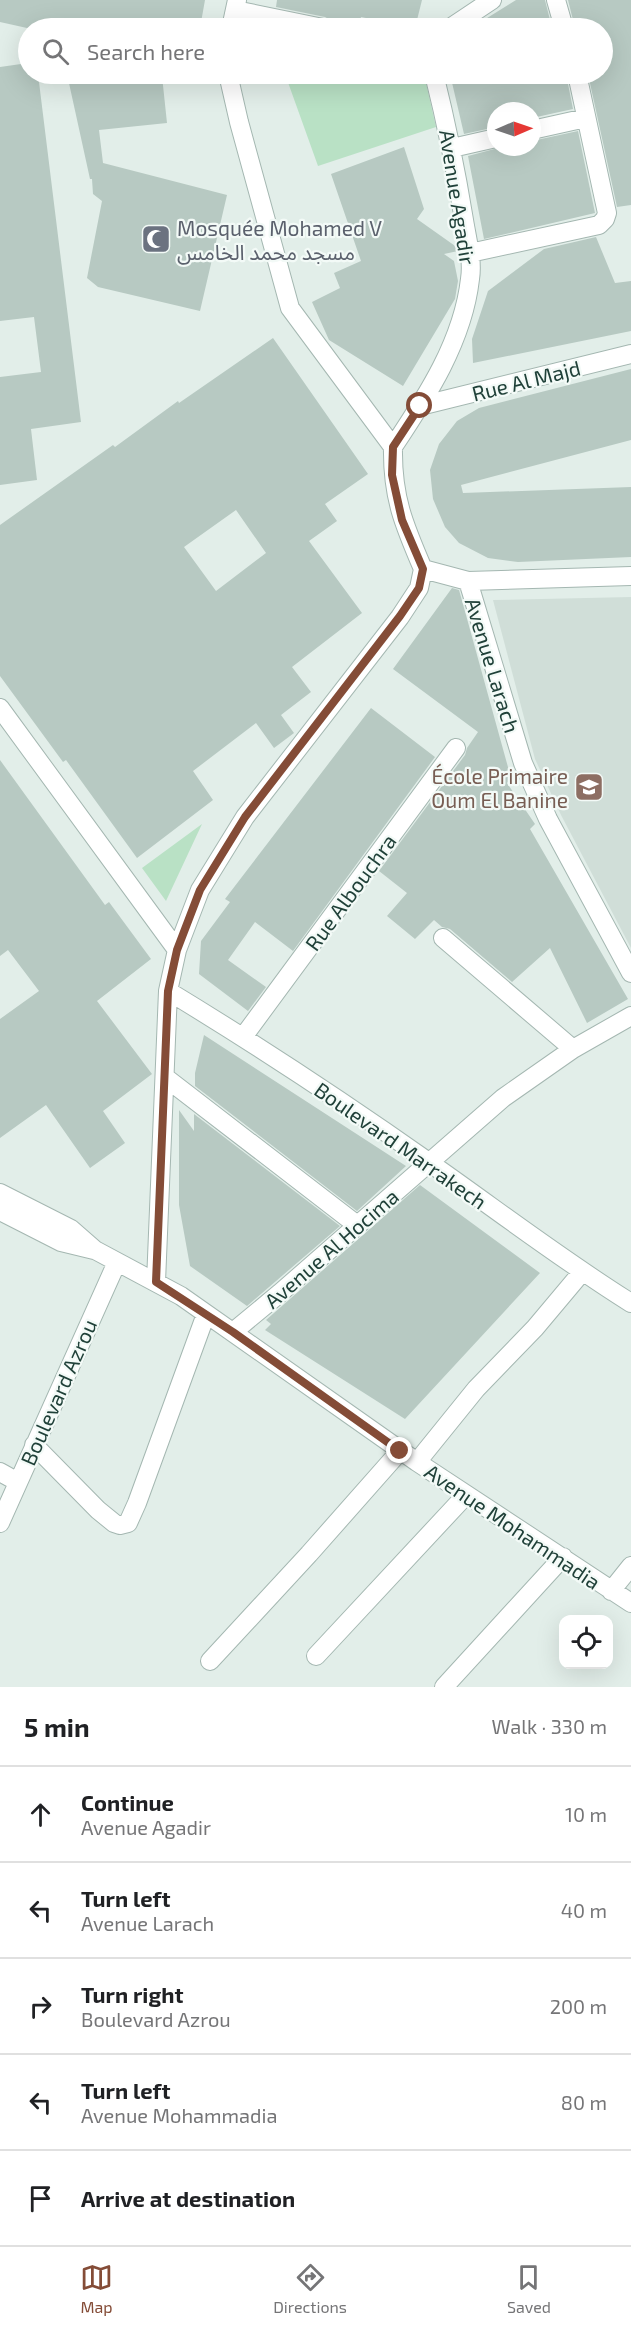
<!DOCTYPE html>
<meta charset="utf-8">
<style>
body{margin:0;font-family:"Exo 2","Noto Sans Arabic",sans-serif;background:#f6f6f6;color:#202124}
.controls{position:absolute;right:18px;bottom:18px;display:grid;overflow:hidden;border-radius:12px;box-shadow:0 6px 24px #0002}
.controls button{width:54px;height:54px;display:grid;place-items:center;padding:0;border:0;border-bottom:2px solid #e0e0e0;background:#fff;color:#202124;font:30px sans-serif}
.compass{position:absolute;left:487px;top:102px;width:54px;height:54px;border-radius:50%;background:#fff;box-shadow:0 6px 24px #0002;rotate:88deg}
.stop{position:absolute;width:18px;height:18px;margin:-14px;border:4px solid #844c37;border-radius:50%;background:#fff}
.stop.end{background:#844c37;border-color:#fff;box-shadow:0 2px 6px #0008}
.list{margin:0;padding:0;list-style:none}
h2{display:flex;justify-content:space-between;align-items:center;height:78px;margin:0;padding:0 24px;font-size:26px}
h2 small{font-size:20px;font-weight:400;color:#757577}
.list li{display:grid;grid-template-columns:39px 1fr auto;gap:18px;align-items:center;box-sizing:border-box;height:96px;padding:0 24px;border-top:2px solid #e0e0e0}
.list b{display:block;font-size:22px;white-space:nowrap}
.list p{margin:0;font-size:20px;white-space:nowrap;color:#757577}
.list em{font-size:20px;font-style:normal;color:#757577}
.icon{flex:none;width:33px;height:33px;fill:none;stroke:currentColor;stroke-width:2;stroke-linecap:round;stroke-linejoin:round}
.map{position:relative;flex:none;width:631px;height:1687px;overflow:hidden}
.search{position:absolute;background:#fff;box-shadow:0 6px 24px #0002;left:18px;right:18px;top:18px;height:66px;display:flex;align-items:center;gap:15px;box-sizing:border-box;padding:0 21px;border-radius:33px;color:#757577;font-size:22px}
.sheet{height:558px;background:#fff}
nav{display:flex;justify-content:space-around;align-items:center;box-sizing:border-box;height:84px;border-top:2px solid #e0e0e0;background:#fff;font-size:16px;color:#757577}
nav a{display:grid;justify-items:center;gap:3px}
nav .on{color:#844c37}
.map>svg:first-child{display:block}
.built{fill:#d0ded8}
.green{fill:#b9e1c5}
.building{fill:#b7c9c2;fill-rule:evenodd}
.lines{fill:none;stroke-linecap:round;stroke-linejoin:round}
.minor-casing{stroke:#a4b7b1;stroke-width:20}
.minor{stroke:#fff;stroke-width:18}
.route{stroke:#844c37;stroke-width:8}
.labels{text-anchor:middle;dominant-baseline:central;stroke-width:4.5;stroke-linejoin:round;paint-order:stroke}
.street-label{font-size:21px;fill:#204139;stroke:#f3faf7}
.worship-label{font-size:21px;fill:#5b616d;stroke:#f3faf7;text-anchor:start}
.education-label{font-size:21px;fill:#785e54;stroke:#f3faf7;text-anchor:end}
</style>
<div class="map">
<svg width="631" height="1687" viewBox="0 0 631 1687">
<rect width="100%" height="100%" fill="#e2eee9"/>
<path class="built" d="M 631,597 L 631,948 L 561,815 L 535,759 L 493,600 Z"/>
<path class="green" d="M 285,74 L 424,74 L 436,127 L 318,166 Z
M 202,824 L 166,901 L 142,868 Z"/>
<path class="building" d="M 0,0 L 205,0 L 200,28 L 27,28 L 0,22 Z
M 277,0 L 422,0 L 415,28 L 361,17 L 358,28 L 332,21 L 325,17 L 276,7 Z
M 516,0 L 545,0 L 552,28 L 471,28 Z
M 568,0 L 631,0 L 631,205 L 617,207 L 588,74 L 603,74 L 603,28 L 575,28 Z
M 28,63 L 28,74 L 38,74 L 81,422 L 31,429 L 37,480 L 0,485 L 0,377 L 41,372 L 34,317 L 0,321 L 0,67 Z
M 67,74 L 92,74 L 93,83 L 162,76 L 167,123 L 99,130 L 103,163 L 227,195 L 200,311 L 98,287 L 87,278 L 102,201 L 93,194 L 92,179 L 90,179 Z
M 450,74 L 566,74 L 573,109 L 532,118 L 532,111 L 496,111 L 496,127 L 464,134 Z
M 578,131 L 595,213 L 484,239 L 468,156 L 502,147 L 532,147 L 532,141 Z
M 404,147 L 424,209 L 417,219 L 458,248 L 458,251 L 444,254 L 454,261 L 458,281 L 455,299 L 403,386 L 329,340 L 312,302 L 340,288 L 334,273 L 361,261 L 331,174 Z
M 596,237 L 615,283 L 631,281 L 631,331 L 473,363 L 472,339 L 488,291 L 544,249 Z
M 273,338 L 368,474 L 325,504 L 337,521 L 309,541 L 362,613 L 292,667 L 311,692 L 281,715 L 294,733 L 274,748 L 256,723 L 193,771 L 213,800 L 137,858 L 66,760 L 63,762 L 0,676 L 0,525 L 113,445 L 115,447 L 178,401 L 179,403 ZM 236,510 L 266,553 L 216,591 L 184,547 Z
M 631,369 L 631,440 L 461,485 L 463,493 L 631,487 L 631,557 L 518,562 L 488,558 L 459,543 L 445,527 L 433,499 L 430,470 L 439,444 L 457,421 L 479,408 Z
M 452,588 L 459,590 L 461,597 L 511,778 L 507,783 L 535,824 L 530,829 L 628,999 L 587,1023 L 550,948 L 512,982 L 450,929 L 442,927 L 434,920 L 415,939 L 387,916 L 407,893 L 379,871 L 465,755 L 467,748 L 478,732 L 393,669 Z
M 371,708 L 435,757 L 293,951 L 255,922 L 228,960 L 266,987 L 248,1011 L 199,974 L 201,941 L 230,902 L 225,899 Z
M 0,760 L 105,905 L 109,902 L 151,959 L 97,1001 L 152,1074 L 103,1111 L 125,1143 L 90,1168 L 46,1105 L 0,1138 L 0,1019 L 39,991 L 8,950 L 0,956 Z
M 204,1035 L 406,1166 L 357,1211 L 195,1086 L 195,1073 Z
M 179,1110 L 194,1131 L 194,1114 L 340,1226 L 247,1306 L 190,1266 L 179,1205 Z
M 420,1185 L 540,1273 L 405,1419 L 265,1330 L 271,1324 L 266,1320 Z"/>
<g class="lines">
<g class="minor-casing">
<path id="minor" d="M 556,0 L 564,28
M 235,10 L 323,28
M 231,28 L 237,0
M 450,28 L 492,0
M 228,74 L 239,122 L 290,308 L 393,447 C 392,497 404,525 423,569
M 532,130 L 586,118
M 452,148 L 496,138
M 470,253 L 599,225 L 605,219 L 607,213 L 577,74
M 420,406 L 631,354
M 393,447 C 427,396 463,341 470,279 C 473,260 467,239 464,220 C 456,171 446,122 434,74
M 468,581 L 523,763 L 548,819 L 631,973
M 0,708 L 177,950
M 443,938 L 573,1049
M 168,991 C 257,1045 345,1103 430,1163 C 497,1210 562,1260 631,1303
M 243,1037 L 456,748
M 166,1078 L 357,1225
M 0,1193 L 71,1229 L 95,1250 L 181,1296 L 417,1462 L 631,1603
M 0,1211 L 61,1242 L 94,1250
M 156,1282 L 168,991 L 177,950 L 200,890 L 245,817 L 400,617 L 419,588 L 423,569 L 468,581 L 631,576
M 233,1332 L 280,1293 L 503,1098 L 573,1049 L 631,1016
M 34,1445 L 98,1510 L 114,1523 L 120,1525 L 128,1523 L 137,1503 L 206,1314
M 417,1462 L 476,1389 L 535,1328 L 582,1272
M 0,1472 L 18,1482
M 0,1523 L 117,1262
M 611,1591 L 631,1566
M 316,1656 L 466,1495
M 210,1661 L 309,1554 L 400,1451
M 444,1687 L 563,1557"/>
</g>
<use href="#minor" class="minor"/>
</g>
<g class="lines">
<path class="route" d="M 400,1451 L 233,1332 L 156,1282 L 168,991 L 177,950 L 200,890 L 245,817 L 400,616 L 419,588 L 423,569 L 402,520 L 392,475 L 393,447 L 420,406"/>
</g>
<defs>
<g id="mosque-square" transform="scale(1.5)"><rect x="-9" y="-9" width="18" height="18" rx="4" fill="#6b7280" stroke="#f3faf7"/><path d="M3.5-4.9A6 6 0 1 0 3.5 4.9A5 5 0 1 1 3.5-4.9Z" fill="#fff"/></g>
<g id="school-square" transform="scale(1.5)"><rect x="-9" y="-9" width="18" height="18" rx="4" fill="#8d6e63" stroke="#f3faf7"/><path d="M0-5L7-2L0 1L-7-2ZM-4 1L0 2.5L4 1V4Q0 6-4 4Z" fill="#fff"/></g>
</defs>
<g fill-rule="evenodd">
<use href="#mosque-square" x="156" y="239"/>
<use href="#school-square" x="589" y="787"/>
</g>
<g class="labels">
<g class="street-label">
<text transform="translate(458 197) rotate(81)">Avenue Agadir</text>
<text transform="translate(526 380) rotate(-14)">Rue Al Majd</text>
<text transform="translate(493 665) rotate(73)">Avenue Larach</text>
<text transform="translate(350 892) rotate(-54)">Rue Albouchra</text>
<text transform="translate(401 1145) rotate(35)">Boulevard Marrakech</text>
<text transform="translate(331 1248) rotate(-41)">Avenue Al Hocima</text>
<text transform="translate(58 1392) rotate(-66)">Boulevard Azrou</text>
<text transform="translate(513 1526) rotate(34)">Avenue Mohammadia</text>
</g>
<g class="worship-label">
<text x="177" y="227">Mosquée Mohamed V<tspan x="177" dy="24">مسجد محمد الخامس</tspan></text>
</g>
<g class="education-label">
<text x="568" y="775">École Primaire<tspan x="568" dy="24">Oum El Banine</tspan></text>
</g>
</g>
</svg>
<div class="controls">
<button><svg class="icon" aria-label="locate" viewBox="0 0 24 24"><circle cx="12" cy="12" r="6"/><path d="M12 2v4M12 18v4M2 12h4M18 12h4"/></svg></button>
</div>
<svg class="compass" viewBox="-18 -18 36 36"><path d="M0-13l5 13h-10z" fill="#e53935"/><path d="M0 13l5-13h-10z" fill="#757577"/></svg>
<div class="stop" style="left:420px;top:406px"></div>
<div class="stop end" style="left:400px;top:1451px"></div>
<div class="search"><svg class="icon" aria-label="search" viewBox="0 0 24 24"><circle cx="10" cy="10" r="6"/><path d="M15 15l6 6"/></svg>Search here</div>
</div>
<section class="sheet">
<h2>5 min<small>Walk · 330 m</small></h2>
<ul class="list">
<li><svg class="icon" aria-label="ahead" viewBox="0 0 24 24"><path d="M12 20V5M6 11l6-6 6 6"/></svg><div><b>Continue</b><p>Avenue Agadir</p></div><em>10 m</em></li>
<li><svg class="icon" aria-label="left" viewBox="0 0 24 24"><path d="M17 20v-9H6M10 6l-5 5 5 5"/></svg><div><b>Turn left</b><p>Avenue Larach</p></div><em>40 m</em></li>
<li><svg class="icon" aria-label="right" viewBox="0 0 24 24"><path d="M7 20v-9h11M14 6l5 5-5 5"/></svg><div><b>Turn right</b><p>Boulevard Azrou</p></div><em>200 m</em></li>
<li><svg class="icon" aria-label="left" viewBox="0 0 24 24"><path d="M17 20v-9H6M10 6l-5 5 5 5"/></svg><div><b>Turn left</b><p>Avenue Mohammadia</p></div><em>80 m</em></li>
<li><svg class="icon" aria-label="arrive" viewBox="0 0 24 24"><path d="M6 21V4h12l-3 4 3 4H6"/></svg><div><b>Arrive at destination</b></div></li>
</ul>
</section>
<nav>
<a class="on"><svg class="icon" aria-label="map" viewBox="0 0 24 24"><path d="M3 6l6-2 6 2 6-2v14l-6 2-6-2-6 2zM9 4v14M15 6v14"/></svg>Map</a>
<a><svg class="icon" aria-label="directions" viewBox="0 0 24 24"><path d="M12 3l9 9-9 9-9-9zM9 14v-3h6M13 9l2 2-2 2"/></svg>Directions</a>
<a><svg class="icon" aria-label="saved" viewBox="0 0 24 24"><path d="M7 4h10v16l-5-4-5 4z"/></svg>Saved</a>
</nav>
